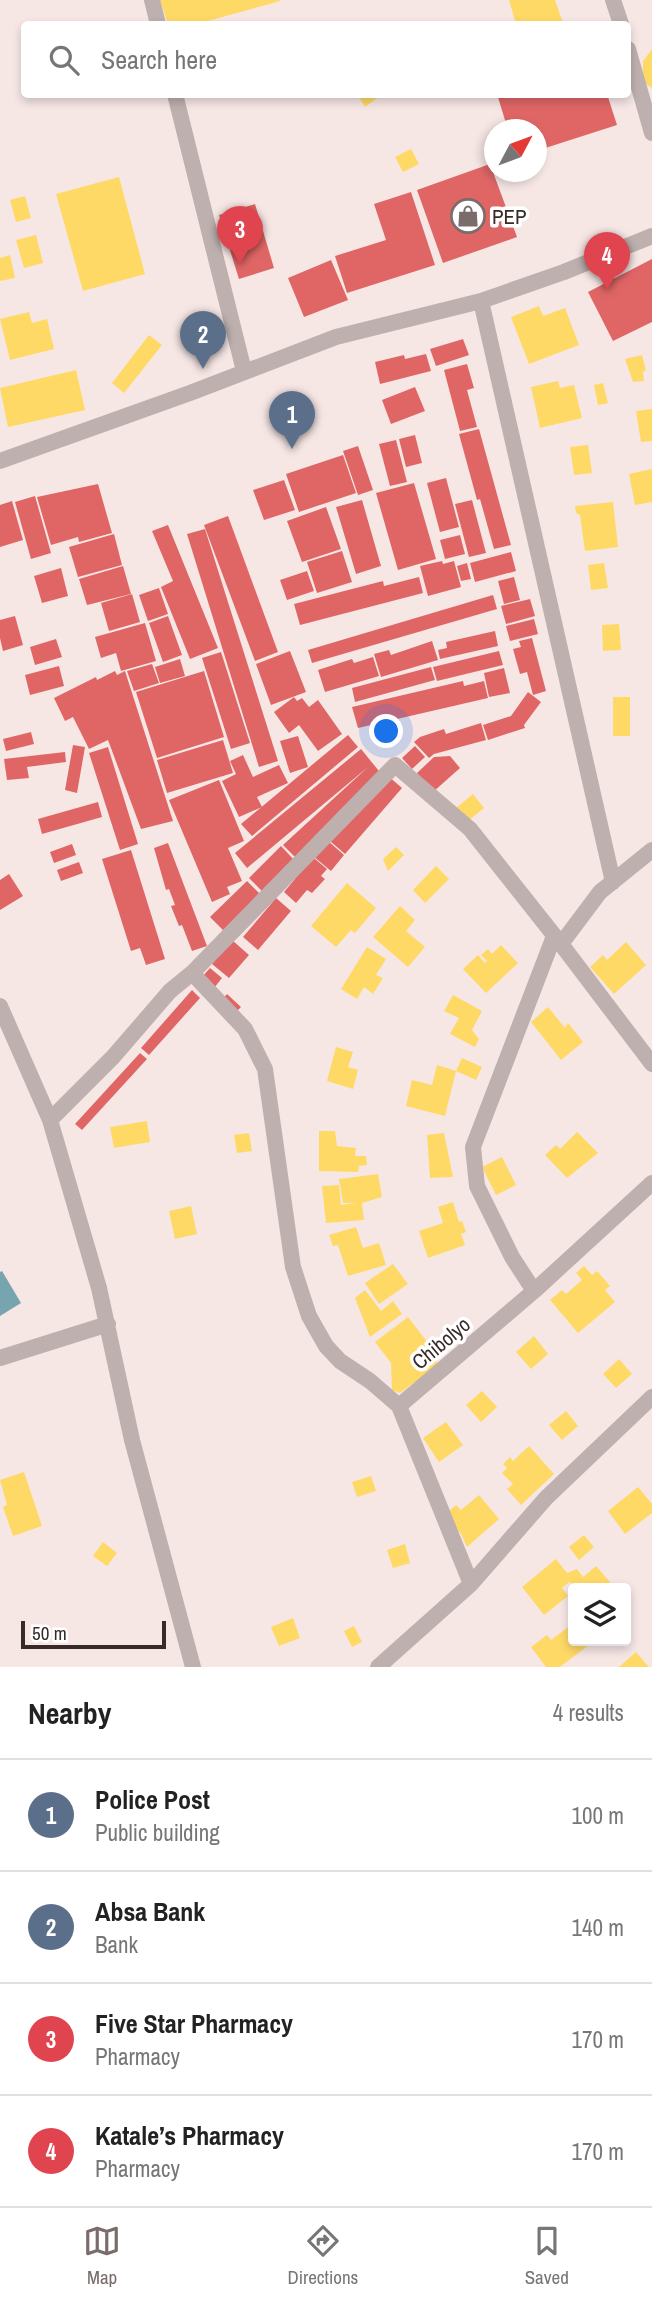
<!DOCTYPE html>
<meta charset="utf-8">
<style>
body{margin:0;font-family:"Archivo Narrow",sans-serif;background:#f6f6f6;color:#222}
.controls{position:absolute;right:21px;bottom:21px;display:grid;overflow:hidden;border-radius:7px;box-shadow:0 4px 10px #0003}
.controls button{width:63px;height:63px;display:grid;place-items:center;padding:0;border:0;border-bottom:2px solid #e0e0e0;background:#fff;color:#222;font:35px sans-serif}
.compass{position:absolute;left:484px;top:119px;width:63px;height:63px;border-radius:50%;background:#fff;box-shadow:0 4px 10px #0003;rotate:49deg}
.scale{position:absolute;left:21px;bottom:18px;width:145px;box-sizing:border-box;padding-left:7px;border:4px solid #372a29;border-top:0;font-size:19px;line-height:24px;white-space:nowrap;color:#372a29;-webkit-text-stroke:5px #fff;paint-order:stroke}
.you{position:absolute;left:387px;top:732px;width:24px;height:24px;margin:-18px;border:5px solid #fff;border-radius:50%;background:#1a73e8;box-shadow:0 0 0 10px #1a73e833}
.badge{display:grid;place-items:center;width:46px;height:46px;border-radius:50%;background:#7a6c6b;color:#fff;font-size:23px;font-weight:700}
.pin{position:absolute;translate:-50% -58px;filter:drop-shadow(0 2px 4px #0008)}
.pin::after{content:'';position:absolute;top:37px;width:24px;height:21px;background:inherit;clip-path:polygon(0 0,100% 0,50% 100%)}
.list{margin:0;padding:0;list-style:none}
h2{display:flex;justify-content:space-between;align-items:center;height:91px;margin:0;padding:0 28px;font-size:30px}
h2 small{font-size:23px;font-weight:400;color:#767676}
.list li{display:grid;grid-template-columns:46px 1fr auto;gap:21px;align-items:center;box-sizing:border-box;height:112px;padding:0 28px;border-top:2px solid #e0e0e0}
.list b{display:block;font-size:26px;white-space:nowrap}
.list p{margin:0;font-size:23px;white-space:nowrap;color:#767676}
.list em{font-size:23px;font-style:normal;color:#767676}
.icon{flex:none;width:38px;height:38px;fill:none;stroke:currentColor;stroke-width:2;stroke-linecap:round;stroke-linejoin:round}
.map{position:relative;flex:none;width:652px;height:1667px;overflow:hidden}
.search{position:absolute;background:#fff;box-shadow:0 4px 10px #0003;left:21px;right:21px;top:21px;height:77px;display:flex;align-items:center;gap:18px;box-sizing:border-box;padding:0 24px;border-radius:7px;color:#767676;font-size:26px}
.sheet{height:539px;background:#fff}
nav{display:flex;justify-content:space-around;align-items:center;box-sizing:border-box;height:98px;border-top:2px solid #e0e0e0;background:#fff;font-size:19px;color:#767676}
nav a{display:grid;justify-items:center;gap:4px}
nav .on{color:#7a6c6b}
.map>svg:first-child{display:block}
.homes{fill:#ffd966}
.shops{fill:#e06666}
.public{fill:#76a5af}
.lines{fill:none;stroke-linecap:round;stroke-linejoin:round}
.minor{stroke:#bdb0ae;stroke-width:16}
.labels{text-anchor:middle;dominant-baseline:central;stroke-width:7;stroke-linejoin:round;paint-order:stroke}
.poi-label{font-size:21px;fill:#372a29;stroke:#fff;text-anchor:start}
.street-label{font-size:21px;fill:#372a29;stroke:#fff}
</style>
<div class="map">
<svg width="652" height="1667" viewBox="0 0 652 1667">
<rect width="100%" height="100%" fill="#f6e7e5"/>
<path class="homes" d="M 160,0 L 280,0 L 280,1 L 197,24 L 168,24 Z
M 509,0 L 555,0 L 563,23 L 516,24 Z
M 652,49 L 652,88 L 643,82 L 643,61 Z
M 357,94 L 379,94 L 380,96 L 365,107 Z
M 411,149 L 419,164 L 403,172 L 395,157 Z
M 119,177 L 145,274 L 83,291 L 56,194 Z
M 25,196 L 31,218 L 16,222 L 10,200 Z
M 36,235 L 43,263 L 24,268 L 16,240 Z
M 10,255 L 15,278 L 0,281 L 0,258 Z
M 539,306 L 543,316 L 565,308 L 579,345 L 529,364 L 511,317 Z
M 29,312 L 32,323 L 47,319 L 54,349 L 10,360 L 0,319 Z
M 149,335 L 162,345 L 124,393 L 112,383 Z
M 642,355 L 646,370 L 643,372 L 644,381 L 633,382 L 625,359 Z
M 76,370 L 85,410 L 8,427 L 0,388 Z
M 558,381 L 560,388 L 574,385 L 582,418 L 540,428 L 531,387 Z
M 603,383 L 608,403 L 598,405 L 594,385 Z
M 652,409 L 652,441 L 641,442 L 636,411 Z
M 588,445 L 592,473 L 574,475 L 570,447 Z
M 652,469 L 652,502 L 635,505 L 629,474 Z
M 613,502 L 618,547 L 585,551 L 580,515 L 576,513 L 575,506 Z
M 604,563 L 608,588 L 591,590 L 588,565 Z
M 619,624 L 621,650 L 603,651 L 602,625 Z
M 613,697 L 630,697 L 630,736 L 613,736 Z
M 473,794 L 484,808 L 468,821 L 456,808 Z
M 396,847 L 404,855 L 388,871 L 383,859 Z
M 436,866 L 449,879 L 425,903 L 413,890 Z
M 347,883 L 376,908 L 355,933 L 351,930 L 336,947 L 311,926 Z
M 400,906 L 415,920 L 406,931 L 425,947 L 408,967 L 373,937 Z
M 626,942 L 646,965 L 614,994 L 590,967 L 603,955 L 607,960 Z
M 501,945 L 518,963 L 486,993 L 463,969 L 478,955 L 485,963 L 487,961 L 481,955 L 488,949 L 492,954 Z
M 367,947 L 386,959 L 376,975 L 383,978 L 373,994 L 364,987 L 357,999 L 341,989 Z
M 453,995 L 482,1011 L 472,1030 L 479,1039 L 475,1047 L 450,1034 L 459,1018 L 444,1011 Z
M 548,1007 L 565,1028 L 568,1023 L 583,1042 L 561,1060 L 531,1022 Z
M 336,1047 L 353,1052 L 348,1067 L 358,1070 L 353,1089 L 327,1081 Z
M 462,1058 L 482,1067 L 476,1080 L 456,1071 Z
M 437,1065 L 456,1071 L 445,1116 L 406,1106 L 412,1080 L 432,1085 Z
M 147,1121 L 150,1142 L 114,1148 L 110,1127 Z
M 319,1131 L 335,1131 L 337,1146 L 356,1148 L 355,1156 L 366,1156 L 367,1165 L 359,1166 L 358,1172 L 319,1171 Z
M 577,1132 L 598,1153 L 567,1178 L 545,1155 L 556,1145 L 560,1149 Z
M 249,1133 L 252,1151 L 237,1153 L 234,1135 Z
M 444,1133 L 453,1177 L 430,1178 L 427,1135 Z
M 502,1157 L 516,1185 L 496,1195 L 482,1167 Z
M 378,1174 L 382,1197 L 362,1203 L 364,1220 L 326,1223 L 322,1186 L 339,1185 L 341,1205 L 356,1203 L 343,1203 L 339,1179 Z
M 453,1202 L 459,1222 L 462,1221 L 466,1232 L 461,1234 L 465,1245 L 428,1258 L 419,1231 L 443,1223 L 438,1207 Z
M 191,1206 L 197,1234 L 175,1239 L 169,1211 Z
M 356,1227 L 363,1248 L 379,1243 L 386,1265 L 348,1276 L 338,1245 L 333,1246 L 329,1235 Z
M 393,1264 L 408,1284 L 379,1304 L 365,1283 Z
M 584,1266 L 592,1275 L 597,1271 L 610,1286 L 605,1290 L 615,1302 L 578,1333 L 550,1300 L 562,1290 L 566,1294 L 582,1280 L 576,1273 Z
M 365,1290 L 381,1311 L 393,1301 L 402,1314 L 370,1337 L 355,1298 Z
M 408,1317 L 428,1343 L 424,1345 L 439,1364 L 400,1393 L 392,1390 L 391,1363 L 375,1342 Z
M 534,1336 L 548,1354 L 531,1369 L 516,1352 Z
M 619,1359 L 632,1374 L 616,1388 L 603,1374 Z
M 482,1391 L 497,1407 L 481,1422 L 466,1405 Z
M 566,1411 L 578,1426 L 562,1440 L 549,1425 Z
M 446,1422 L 463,1445 L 439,1462 L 423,1438 Z
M 529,1446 L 554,1474 L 521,1505 L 507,1489 L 513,1484 L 502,1473 L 507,1468 L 503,1464 L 510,1457 L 513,1461 Z
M 24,1472 L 42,1526 L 13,1536 L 3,1507 L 7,1505 L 0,1480 Z
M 371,1476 L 376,1491 L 357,1497 L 352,1482 Z
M 638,1487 L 652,1504 L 652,1513 L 625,1534 L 608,1511 Z
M 479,1495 L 499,1519 L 467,1547 L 461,1534 L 451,1522 L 447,1513 L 456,1505 L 461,1510 Z
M 584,1535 L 594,1547 L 579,1560 L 569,1547 Z
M 103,1542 L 117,1553 L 107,1566 L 93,1556 Z
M 405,1544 L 410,1563 L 393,1568 L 387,1550 Z
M 556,1559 L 567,1573 L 577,1569 L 583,1577 L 596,1566 L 610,1582 L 603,1588 L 580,1588 L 569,1582 L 562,1588 L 568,1596 L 544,1615 L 522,1587 Z
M 293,1618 L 300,1638 L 279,1646 L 271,1627 Z
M 571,1625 L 573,1628 L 573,1641 L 594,1641 L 560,1667 L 546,1667 L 531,1647 L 547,1635 L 551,1640 Z
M 354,1626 L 362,1642 L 352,1647 L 344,1631 Z
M 636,1652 L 649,1667 L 619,1667 Z"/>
<path class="shops" d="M 497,94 L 607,94 L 617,125 L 536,151 L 536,130 L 508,130 Z
M 490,164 L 517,237 L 443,263 L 417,190 Z
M 411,192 L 435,265 L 347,293 L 335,256 L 386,240 L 374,204 Z
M 255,204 L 274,268 L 239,279 L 219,215 Z
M 652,259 L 652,322 L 613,341 L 588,292 Z
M 331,260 L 348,300 L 304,317 L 288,278 Z
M 463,339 L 469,355 L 436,366 L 430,349 Z
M 426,354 L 431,371 L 380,384 L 375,362 L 404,355 L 405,359 Z
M 467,364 L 474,388 L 467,390 L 477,427 L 460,431 L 444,370 Z
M 415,387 L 425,411 L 391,424 L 382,400 Z
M 479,429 L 511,545 L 494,549 L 480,499 L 477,500 L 459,434 Z
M 415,435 L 422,463 L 406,467 L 399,439 Z
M 396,440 L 407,482 L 390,486 L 379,444 Z
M 358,446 L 373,490 L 358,495 L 343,451 Z
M 343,455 L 356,493 L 299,512 L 286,474 Z
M 446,478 L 459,527 L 440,532 L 427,483 Z
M 284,480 L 295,510 L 264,520 L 253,490 Z
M 414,483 L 436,559 L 398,570 L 376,493 Z
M 98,484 L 112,533 L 79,542 L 78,537 L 51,545 L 37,497 Z
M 35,496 L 51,553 L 31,559 L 15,502 Z
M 362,500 L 381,566 L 356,574 L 336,507 Z
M 472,500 L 486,553 L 469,557 L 455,504 Z
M 12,501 L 23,540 L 0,547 L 0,505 Z
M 326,507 L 341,549 L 302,562 L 287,521 Z
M 228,516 L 278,652 L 255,661 L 204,525 Z
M 168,525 L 218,648 L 190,659 L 161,587 L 173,581 L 152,531 Z
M 205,529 L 278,761 L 259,767 L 187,534 Z
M 114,534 L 122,565 L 78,577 L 69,547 Z
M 460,535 L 465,554 L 445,559 L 440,540 Z
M 342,551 L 352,582 L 317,593 L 307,562 Z
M 511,552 L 516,571 L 475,582 L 470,563 Z
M 442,561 L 443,564 L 454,561 L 461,587 L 428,596 L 420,566 Z
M 467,563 L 471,579 L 461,581 L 457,566 Z
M 123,566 L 131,594 L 87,605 L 79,579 Z
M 61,568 L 68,596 L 42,603 L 34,576 Z
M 307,571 L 314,591 L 287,600 L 280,580 Z
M 419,577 L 423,593 L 300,625 L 294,604 L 383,581 L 384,586 Z
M 514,577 L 520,600 L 504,604 L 498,581 Z
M 159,588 L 168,614 L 148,621 L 139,595 Z
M 132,594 L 140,622 L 109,631 L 101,603 Z
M 493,595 L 497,609 L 312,663 L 308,650 Z
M 530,599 L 535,616 L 506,624 L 501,606 Z
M 15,616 L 23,645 L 3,651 L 0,638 L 0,620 Z
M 168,616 L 182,655 L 163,662 L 149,623 Z
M 534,619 L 538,634 L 510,641 L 506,626 Z
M 145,623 L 156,661 L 121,671 L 116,653 L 101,658 L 95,637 Z
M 495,631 L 498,646 L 440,659 L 438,650 L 447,648 L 446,642 Z
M 532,638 L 546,691 L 533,695 L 527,672 L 520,674 L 513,649 L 521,647 L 519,641 Z
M 56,639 L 62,657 L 35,665 L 30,647 Z
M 432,641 L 438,660 L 381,677 L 374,654 L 389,650 L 391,655 Z
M 290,651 L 306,692 L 271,705 L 256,664 Z
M 499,651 L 503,665 L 437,681 L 433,667 Z
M 221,652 L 250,743 L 231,749 L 202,658 Z
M 373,657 L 379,676 L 325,692 L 318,670 L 352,659 L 354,663 Z
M 180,659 L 185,676 L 160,683 L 155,667 Z
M 152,664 L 159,683 L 134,691 L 127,671 Z
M 59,666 L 64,686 L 30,695 L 25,675 Z
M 431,667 L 435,680 L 355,702 L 352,688 Z
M 504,668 L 510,693 L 489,697 L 484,673 Z
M 115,671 L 117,675 L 125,671 L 173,821 L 141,829 L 108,740 L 89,749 L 73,717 L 65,721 L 54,698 L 96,677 L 97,680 Z
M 204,671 L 224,737 L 157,758 L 136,692 Z
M 463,681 L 464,686 L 484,681 L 488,698 L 358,728 L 352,707 Z
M 528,692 L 541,702 L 524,725 L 525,728 L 488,740 L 483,725 L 511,716 Z
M 294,697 L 297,701 L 302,698 L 309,707 L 318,700 L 342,734 L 318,751 L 299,725 L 289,733 L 274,712 Z
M 481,723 L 486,740 L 434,754 L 429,758 L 414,742 L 420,737 L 444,729 L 446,734 Z
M 31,732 L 34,744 L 6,751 L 3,739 Z
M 348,735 L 358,747 L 252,836 L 241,824 Z
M 298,736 L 308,767 L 290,773 L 280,741 Z
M 223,740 L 233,773 L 167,793 L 157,760 Z
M 73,745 L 85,747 L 77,793 L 65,790 Z
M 415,746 L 425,757 L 412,769 L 402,758 Z
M 108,747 L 138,844 L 120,850 L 89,753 Z
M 361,749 L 383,776 L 297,859 L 283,845 L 368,767 L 247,868 L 235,853 Z
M 65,752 L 66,762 L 27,767 L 29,778 L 7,780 L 4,759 Z
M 243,755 L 253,777 L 279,765 L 288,783 L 257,797 L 262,807 L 239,817 L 222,781 L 236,774 L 230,761 Z
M 450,756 L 460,768 L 433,792 L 417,773 L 434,757 Z
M 387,775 L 402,788 L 345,854 L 330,841 Z
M 219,780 L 244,841 L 228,848 L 242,881 L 227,887 L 230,894 L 212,902 L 169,800 Z
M 98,802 L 102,817 L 42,834 L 38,819 Z
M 327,840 L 344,855 L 331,871 L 313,856 Z
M 168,843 L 207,946 L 192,951 L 182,925 L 179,926 L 171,906 L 175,905 L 169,889 L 166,890 L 154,848 Z
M 72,844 L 76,855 L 54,863 L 50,852 Z
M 281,846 L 296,862 L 264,893 L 249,878 Z
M 131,850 L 165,959 L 146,965 L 140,948 L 131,951 L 102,859 Z
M 314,858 L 327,869 L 321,876 L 325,879 L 312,893 L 307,890 L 296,903 L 284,892 L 295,879 L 292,877 Z
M 79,862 L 83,873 L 61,881 L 57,870 Z
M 9,874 L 23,896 L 0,910 L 0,880 Z
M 247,881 L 262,896 L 225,932 L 210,917 Z
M 276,898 L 291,911 L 258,950 L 243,937 Z
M 232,940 L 249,955 L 229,978 L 212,964 Z
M 210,968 L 222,978 L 214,988 L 201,978 Z
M 192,990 L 200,998 L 149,1055 L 141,1048 Z
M 227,994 L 241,1007 L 235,1013 L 221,1001 Z
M 140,1053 L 147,1059 L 82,1130 L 75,1124 Z"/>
<path class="public" d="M 2,1271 L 21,1303 L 0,1316 L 0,1272 Z"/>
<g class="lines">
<path class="minor" d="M 152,0 L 158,24
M 613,0 L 621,24
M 628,49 L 652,133
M 175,94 L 244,371
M 481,301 L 613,882
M 0,461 L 190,393 L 336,337 L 481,301 L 564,272 L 652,236
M 561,944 L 600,892 L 652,850
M 192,973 L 245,1029 L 265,1069 L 293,1267 L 309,1316 L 326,1346 L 340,1361 L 370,1381 L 399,1406
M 0,1006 L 50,1120 L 99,1288 L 132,1440 L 193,1667
M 50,1120 L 113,1057 L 170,991 L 192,973 L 395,765 L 470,829 L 561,944 L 652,1064
M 534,1291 L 512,1257 L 477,1186 L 473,1147 L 554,936
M 0,1358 L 108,1324
M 471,1584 L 399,1406 L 534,1291 L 652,1183
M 378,1667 L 471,1584 L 546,1498 L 652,1397"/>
</g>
<defs>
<g id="shop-ring" transform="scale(1.75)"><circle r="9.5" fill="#fff" stroke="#7a6c6b" stroke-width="1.5"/><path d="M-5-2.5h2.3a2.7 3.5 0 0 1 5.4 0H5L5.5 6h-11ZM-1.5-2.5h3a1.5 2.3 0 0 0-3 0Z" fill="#7a6c6b"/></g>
</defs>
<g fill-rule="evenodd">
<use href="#shop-ring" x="468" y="216"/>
</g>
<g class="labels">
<g class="poi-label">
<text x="492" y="216">PEP</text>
</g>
<g class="street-label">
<text transform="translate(441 1343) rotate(-40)">Chibolyo</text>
</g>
</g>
</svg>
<div class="controls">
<button><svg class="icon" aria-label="layers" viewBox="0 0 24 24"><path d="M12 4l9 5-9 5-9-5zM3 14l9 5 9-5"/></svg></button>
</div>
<svg class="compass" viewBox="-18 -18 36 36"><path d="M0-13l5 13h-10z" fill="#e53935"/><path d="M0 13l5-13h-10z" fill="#767676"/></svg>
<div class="scale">50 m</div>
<div class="you"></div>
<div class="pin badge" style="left:292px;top:449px;background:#5c6f8a">1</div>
<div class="pin badge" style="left:203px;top:369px;background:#5c6f8a">2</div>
<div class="pin badge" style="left:240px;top:264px;background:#e0444e">3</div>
<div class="pin badge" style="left:607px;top:290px;background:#e0444e">4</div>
<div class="search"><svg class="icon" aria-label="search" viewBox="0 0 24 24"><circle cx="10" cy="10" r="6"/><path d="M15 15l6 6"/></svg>Search here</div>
</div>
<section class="sheet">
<h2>Nearby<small>4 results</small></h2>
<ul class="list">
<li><span class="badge" style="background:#5c6f8a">1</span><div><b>Police Post</b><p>Public building</p></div><em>100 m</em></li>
<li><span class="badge" style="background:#5c6f8a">2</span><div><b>Absa Bank</b><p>Bank</p></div><em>140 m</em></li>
<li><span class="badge" style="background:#e0444e">3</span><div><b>Five Star Pharmacy</b><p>Pharmacy</p></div><em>170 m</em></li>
<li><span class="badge" style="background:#e0444e">4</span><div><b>Katale’s Pharmacy</b><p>Pharmacy</p></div><em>170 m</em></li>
</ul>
</section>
<nav>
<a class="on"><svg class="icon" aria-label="map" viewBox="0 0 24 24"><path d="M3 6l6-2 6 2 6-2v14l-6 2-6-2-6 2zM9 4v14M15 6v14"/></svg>Map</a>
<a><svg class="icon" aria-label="directions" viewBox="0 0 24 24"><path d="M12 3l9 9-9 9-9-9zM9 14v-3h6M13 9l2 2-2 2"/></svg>Directions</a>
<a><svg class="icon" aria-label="saved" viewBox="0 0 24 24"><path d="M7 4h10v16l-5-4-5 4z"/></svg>Saved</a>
</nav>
